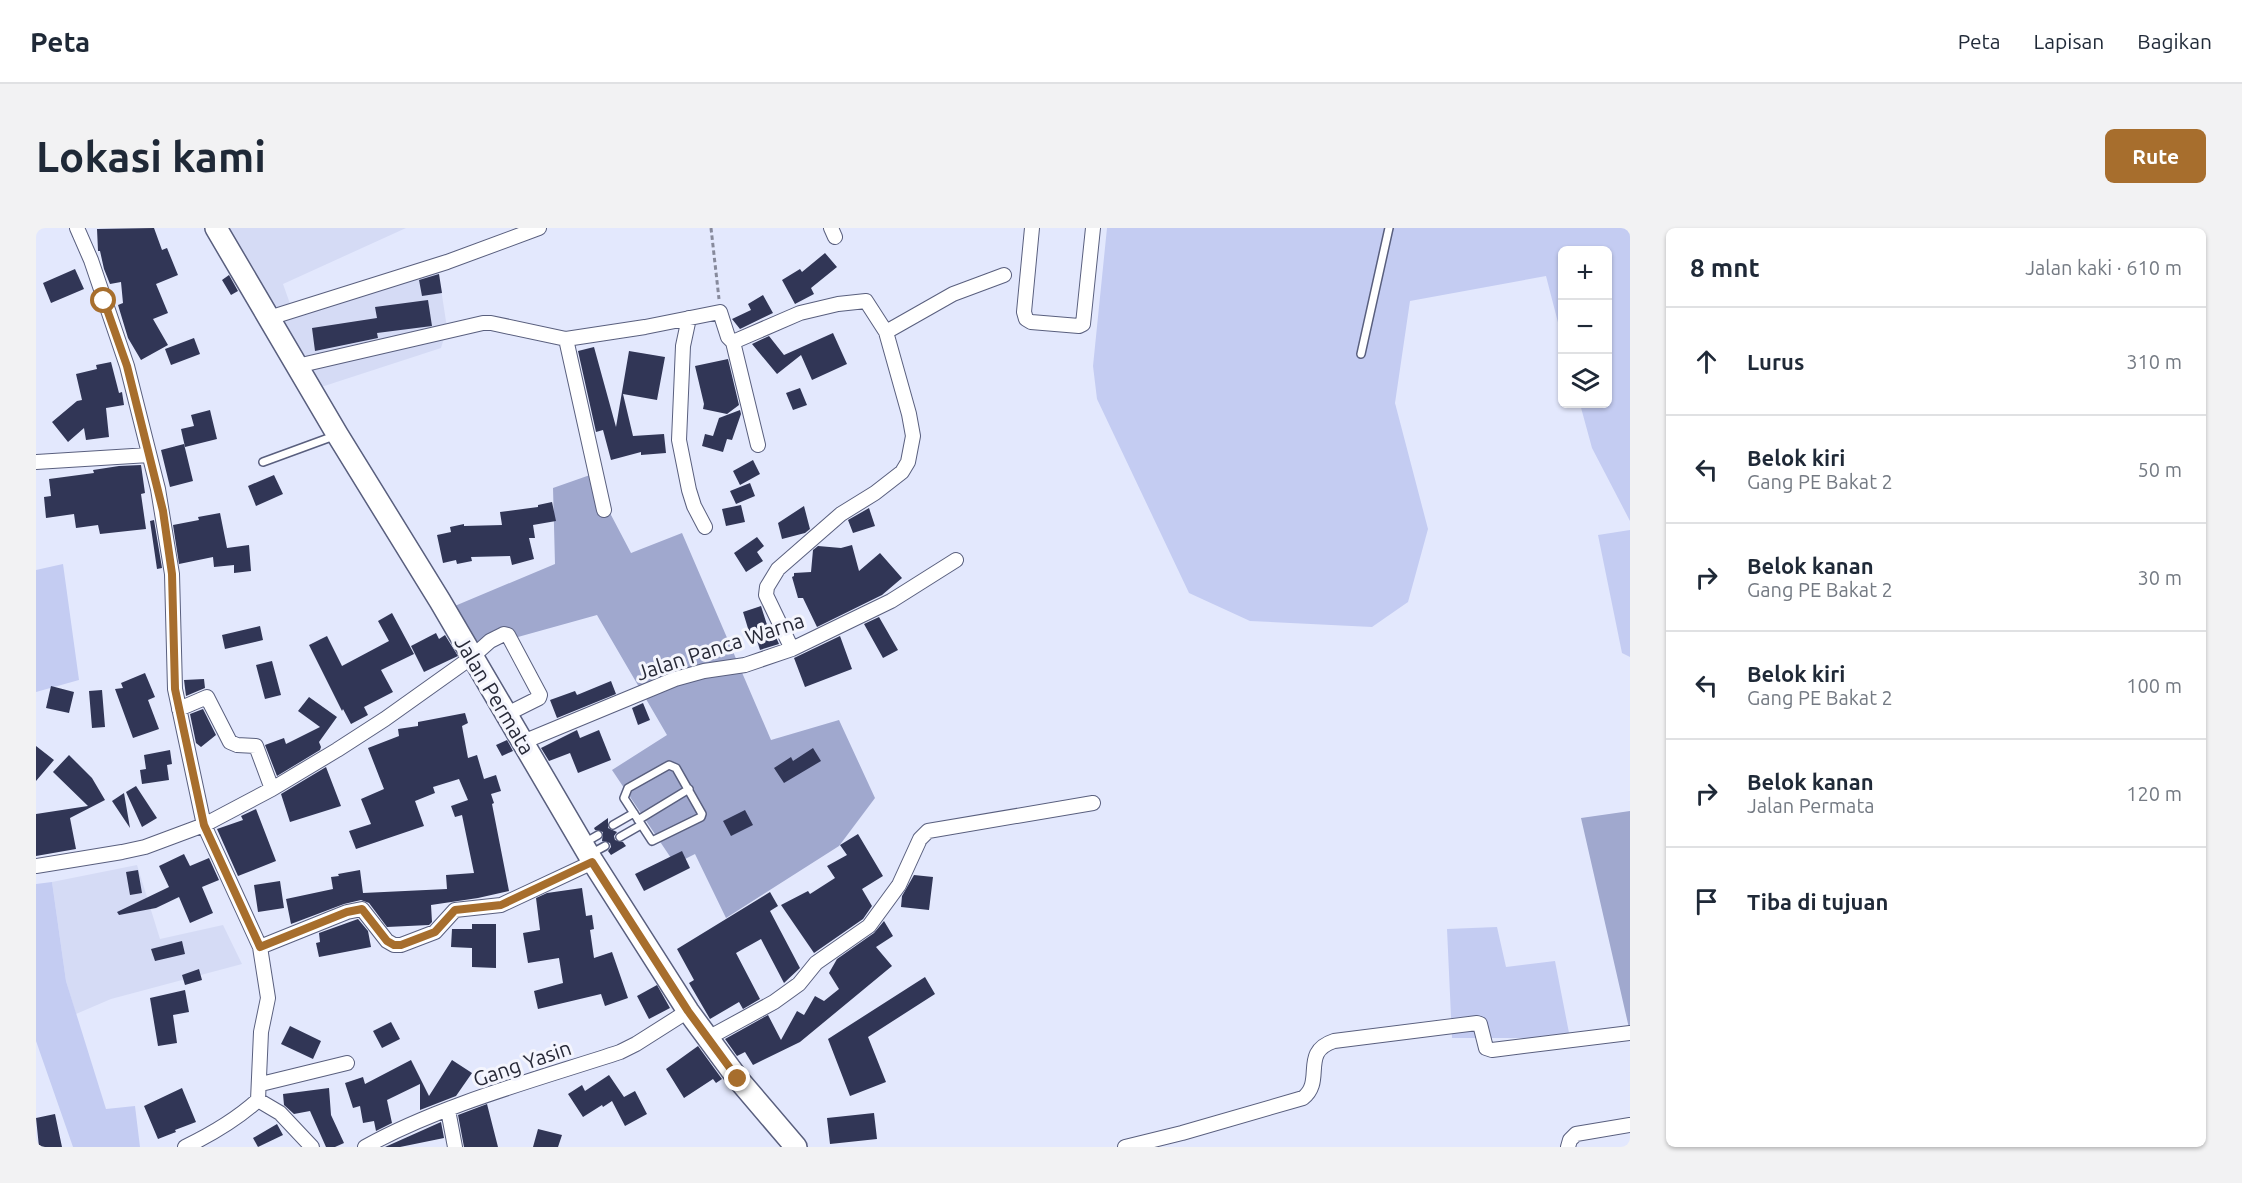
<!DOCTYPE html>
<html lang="id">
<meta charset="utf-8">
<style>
body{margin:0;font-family:Ubuntu,sans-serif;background:#f2f2f3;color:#1f2937}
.controls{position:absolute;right:18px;top:18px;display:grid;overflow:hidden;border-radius:9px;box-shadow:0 2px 4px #0004}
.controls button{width:54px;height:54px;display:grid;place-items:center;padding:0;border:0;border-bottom:2px solid #e0e1e3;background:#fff;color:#1f2937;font:30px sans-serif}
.stop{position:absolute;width:18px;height:18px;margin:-14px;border:4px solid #a76e2d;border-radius:50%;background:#fff}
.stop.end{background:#a76e2d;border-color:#fff;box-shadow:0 2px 6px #0008}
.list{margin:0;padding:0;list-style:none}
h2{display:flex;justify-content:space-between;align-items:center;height:78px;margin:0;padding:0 24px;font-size:26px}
h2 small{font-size:20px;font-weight:400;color:#747a83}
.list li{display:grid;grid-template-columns:39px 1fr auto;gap:18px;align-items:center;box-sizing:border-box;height:108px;padding:0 24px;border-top:2px solid #e0e1e3}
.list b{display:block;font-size:22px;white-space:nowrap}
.list p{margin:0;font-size:20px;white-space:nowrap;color:#747a83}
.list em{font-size:20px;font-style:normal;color:#747a83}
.icon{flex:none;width:33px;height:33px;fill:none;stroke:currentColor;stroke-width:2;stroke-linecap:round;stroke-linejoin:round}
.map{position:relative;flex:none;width:1594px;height:919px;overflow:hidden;border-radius:9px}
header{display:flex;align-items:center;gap:36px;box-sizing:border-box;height:84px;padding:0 30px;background:#fff;border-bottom:2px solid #e0e1e3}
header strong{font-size:28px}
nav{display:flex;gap:33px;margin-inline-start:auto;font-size:21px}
.intro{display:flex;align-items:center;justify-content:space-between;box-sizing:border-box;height:144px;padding:0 36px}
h1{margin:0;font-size:42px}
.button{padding:15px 27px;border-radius:9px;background:#a76e2d;color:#fff;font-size:21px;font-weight:700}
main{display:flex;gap:36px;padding:0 36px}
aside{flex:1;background:#fff;border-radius:9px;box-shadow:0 2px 4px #0004}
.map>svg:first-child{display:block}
.built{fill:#d5dbf5}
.green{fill:#c4ccf2}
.forest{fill:#a0a8ce}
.building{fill:#313656}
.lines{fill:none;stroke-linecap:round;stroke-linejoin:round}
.service-casing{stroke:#595f7e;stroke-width:10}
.minor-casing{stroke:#595f7e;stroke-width:16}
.primary-casing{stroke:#595f7e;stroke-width:24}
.path{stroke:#878a9c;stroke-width:3;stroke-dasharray:4.5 3;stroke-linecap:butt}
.service{stroke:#fff;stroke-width:7}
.minor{stroke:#fff;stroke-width:14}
.primary{stroke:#fff;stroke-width:21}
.route{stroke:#a76e2d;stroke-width:8}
.labels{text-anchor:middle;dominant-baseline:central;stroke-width:6;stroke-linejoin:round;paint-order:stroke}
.street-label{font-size:21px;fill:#272937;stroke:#f4f5fd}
</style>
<header>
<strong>Peta</strong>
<nav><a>Peta</a><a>Lapisan</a><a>Bagikan</a></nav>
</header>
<div class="intro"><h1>Lokasi kami</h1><a class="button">Rute</a></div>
<main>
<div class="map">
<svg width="1594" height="919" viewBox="0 0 1594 919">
<rect width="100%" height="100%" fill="#e3e8fd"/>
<path class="built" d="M 177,0 L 370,0 L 247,56 L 258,87 L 402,41 L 411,100 L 405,120 L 276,162 Z
M 101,637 L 124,711 L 187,697 L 206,736 L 75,771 L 40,786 L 30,753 L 16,654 Z"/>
<path class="green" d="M 1071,0 L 1594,0 L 1594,293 L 1556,220 L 1544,176 L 1572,176 L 1572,22 L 1526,22 L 1526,110 L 1510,48 L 1374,73 L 1359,175 L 1392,301 L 1372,374 L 1336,399 L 1214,393 L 1153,365 L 1061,171 L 1057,138 Z
M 1594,302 L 1594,429 L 1586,425 L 1562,307 Z
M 27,336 L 43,452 L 0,464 L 0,342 Z
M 16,654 L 30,753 L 70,881 L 99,878 L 104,919 L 37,919 L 0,813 L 0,656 Z
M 1461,699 L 1470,739 L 1519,733 L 1534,810 L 1416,810 L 1411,701 Z"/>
<path class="forest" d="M 554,247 L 595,325 L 646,305 L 735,512 L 803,492 L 839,570 L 803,618 L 690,690 L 659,626 L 639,636 L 576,542 L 631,507 L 561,387 L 439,421 L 414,380 L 519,336 L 517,260 Z
M 1594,583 L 1594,800 L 1593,800 L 1545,590 Z"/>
<path class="building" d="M 118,0 L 126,22 L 131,20 L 142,47 L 120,56 L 132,85 L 117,91 L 132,117 L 105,132 L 92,110 L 82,77 L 87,75 L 85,54 L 74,56 L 68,41 L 64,23 L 62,23 L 61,1 Z
M 789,25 L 801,39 L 775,60 L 778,66 L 759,76 L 746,52 L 764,41 L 766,44 Z
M 39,41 L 48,61 L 15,75 L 7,55 Z
M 403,46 L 406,65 L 386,68 L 383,52 Z
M 193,47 L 202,63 L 195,67 L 186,52 Z
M 727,67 L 737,85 L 704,101 L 696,91 L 715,82 L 712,76 Z
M 392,72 L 396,98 L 341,105 L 342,110 L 279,123 L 276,100 L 341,90 L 339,79 Z
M 797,105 L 811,136 L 776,152 L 765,127 L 741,146 L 716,116 L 733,108 L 748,127 Z
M 158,110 L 164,126 L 135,137 L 129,121 Z
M 558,119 L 580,199 L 593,123 L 629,129 L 621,172 L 587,166 L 597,208 L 628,206 L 630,225 L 605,227 L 605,224 L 575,232 L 567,202 L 560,204 L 542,123 Z
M 692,131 L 703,177 L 691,186 L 667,181 L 668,176 L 659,138 Z
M 75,134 L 83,165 L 86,164 L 88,177 L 70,180 L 73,209 L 50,212 L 48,200 L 32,214 L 16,194 L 41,173 L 46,172 L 40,146 L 61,141 L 60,137 Z
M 764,160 L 771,177 L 757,182 L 750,165 Z
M 174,182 L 181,211 L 149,219 L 145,201 L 158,198 L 155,187 Z
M 704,182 L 705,186 L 696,212 L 691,211 L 687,224 L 666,218 L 669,206 L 677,208 L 683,190 Z
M 148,216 L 157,253 L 134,259 L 125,222 Z
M 717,232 L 724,246 L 704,257 L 697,243 Z
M 105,237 L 109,265 L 105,266 L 110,301 L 64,306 L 62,297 L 40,300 L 38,286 L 10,290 L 8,269 L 15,268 L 13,251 L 58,245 L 57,242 L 83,238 Z
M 238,247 L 247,266 L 220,278 L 212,258 Z
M 714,255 L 719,268 L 700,276 L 694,263 Z
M 516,274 L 520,293 L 497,297 L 499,310 L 493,310 L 498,331 L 476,337 L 474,328 L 435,329 L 436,333 L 421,336 L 420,332 L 407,335 L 401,307 L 415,304 L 414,299 L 428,296 L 428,298 L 466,297 L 464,284 L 502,279 L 502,277 Z
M 705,277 L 709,294 L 690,298 L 686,281 Z
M 768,278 L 774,301 L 769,305 L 746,311 L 742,295 Z
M 833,280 L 839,298 L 817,305 L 812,292 Z
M 184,285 L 191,320 L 213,317 L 215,343 L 198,345 L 198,337 L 178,339 L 177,329 L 143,336 L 137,297 L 163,292 L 162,289 Z
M 118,292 L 126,340 L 121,341 L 114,293 Z
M 721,309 L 728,318 L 721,324 L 727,333 L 710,344 L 698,325 Z
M 816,317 L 823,343 L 844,325 L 866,350 L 846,367 L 781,399 L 767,370 L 762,370 L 756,349 L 758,348 L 758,345 L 775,344 L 777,322 L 782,318 L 805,320 Z
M 725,378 L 733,403 L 737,402 L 743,416 L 724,422 L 719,406 L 714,407 L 707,384 Z
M 356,385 L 378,426 L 345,442 L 357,464 L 328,479 L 332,487 L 315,496 L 307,481 L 306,483 L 273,417 L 291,408 L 306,438 L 353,413 L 342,393 Z
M 843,389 L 862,422 L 847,430 L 828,396 Z
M 224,398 L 227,412 L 189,421 L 186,407 Z
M 400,405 L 403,411 L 409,407 L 422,428 L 388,444 L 375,418 Z
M 804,408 L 816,441 L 769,459 L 758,430 Z
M 236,433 L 245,467 L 229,471 L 220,437 Z
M 109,445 L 119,469 L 112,472 L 123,501 L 97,510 L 79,461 L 87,460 L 85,455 Z
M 168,451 L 169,460 L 150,468 L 148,452 Z
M 575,453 L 580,466 L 521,490 L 514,472 L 539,463 L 541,467 Z
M 15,458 L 38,464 L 33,485 L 10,480 Z
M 66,462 L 69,499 L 56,500 L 53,463 Z
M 273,469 L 301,489 L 283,514 L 285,519 L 284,522 L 241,548 L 229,517 L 248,510 L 250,516 L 284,499 L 262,483 Z
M 607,475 L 614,492 L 602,497 L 596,480 Z
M 167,481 L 180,507 L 165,519 L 160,515 L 154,486 Z
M 429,485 L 432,495 L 426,498 L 432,530 L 441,527 L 448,551 L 460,547 L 465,563 L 455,566 L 458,575 L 456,576 L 473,663 L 442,670 L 395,677 L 396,694 L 393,697 L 351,699 L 333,675 L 325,672 L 308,676 L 255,696 L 250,671 L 297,661 L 295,649 L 303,648 L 302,646 L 324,642 L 327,665 L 411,661 L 410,647 L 438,645 L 426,587 L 419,589 L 415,578 L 432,572 L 423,551 L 397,559 L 399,565 L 379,573 L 388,598 L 320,621 L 313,603 L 335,596 L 325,571 L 348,561 L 332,520 L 363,508 L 362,501 L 382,498 L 382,494 Z
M 541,502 L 544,510 L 563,502 L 575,532 L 542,545 L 534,525 L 513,533 L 505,520 Z
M 471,512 L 477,523 L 466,528 L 460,517 Z
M 0,518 L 18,532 L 0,553 Z
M 777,520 L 785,533 L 748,555 L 738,540 L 755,529 L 757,533 Z
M 134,522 L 136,536 L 131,537 L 133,552 L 106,556 L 104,542 L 110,541 L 108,527 Z
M 33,527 L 56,550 L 69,572 L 34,590 L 40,621 L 0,628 L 0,586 L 52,578 L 17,544 Z
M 290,539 L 305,578 L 254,594 L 245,566 Z
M 100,558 L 121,590 L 106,599 L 90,564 Z
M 88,565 L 94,600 L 76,573 Z
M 220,581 L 240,633 L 202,648 L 181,601 L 207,592 L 205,588 Z
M 709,582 L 717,597 L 695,608 L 687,593 Z
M 572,590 L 572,600 L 581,604 L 578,608 L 579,612 L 587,614 L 590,618 L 575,627 L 572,623 L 575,619 L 574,615 L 566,613 L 567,604 L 559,602 L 558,600 Z
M 822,606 L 847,648 L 826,661 L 836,678 L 827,691 L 778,725 L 745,677 L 772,663 L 774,666 L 799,650 L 791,638 L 811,627 L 804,617 Z
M 646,623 L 654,640 L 608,663 L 599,646 Z
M 148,626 L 154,638 L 173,630 L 183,652 L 166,659 L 177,685 L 154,695 L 143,669 L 120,680 L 83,687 L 81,684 L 133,659 L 123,638 Z
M 102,642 L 106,665 L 94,667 L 90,644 Z
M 878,647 L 897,649 L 893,682 L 865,679 L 866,668 Z
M 244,653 L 248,680 L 222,684 L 218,657 Z
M 546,660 L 550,688 L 556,687 L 558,701 L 554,702 L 558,730 L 576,724 L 592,770 L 569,778 L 565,766 L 502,781 L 498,763 L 527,755 L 523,730 L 492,735 L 487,705 L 504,702 L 500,670 L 511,665 Z
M 734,664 L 742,678 L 734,683 L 764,740 L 748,755 L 725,711 L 700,725 L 724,771 L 707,781 L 703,774 L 674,791 L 653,755 L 658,752 L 641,721 Z
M 322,691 L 332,703 L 335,719 L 283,729 L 280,715 L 284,714 L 283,705 Z
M 848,693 L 857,708 L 840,719 L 856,738 L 764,814 L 717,837 L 709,824 L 701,828 L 689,811 L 732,787 L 745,812 L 761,783 L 768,787 L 779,768 L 788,773 L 803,761 L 793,745 L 801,731 L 838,705 Z
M 436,696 L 460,696 L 460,740 L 436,739 L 436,720 L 415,719 L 416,701 L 436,701 Z
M 146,713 L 149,726 L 119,733 L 115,721 Z
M 163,741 L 166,752 L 149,757 L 146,747 Z
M 889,749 L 899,766 L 832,809 L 850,854 L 814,868 L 792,811 Z
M 621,757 L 634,780 L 613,791 L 601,768 Z
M 149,762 L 153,784 L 137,787 L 141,815 L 122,818 L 114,770 Z
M 355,794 L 364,811 L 346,820 L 337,803 Z
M 254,798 L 285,813 L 277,831 L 245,816 Z
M 662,818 L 686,851 L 680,855 L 677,851 L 648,870 L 630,841 Z
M 375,832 L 393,868 L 416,832 L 436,845 L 420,868 L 384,882 L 384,856 L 351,872 L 356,895 L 340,903 L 338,893 L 327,895 L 324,878 L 317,880 L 309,855 L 327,849 L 329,856 Z
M 573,847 L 588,869 L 599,863 L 611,886 L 589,898 L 576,873 L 567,879 L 566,877 L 547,889 L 532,866 L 546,857 L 549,863 Z
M 146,860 L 160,894 L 139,902 L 140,904 L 122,911 L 108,878 Z
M 293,860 L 295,887 L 308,915 L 299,919 L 290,919 L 274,883 L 258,886 L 248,877 L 247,866 Z
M 451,876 L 462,919 L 428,919 L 422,887 Z
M 838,885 L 841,911 L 794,916 L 791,890 Z
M 19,886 L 26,919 L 3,919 L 0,890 Z
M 405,894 L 408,910 L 364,919 L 349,919 Z
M 241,896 L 247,907 L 222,919 L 217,910 Z
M 502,901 L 526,907 L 522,919 L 497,919 Z"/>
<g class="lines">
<g class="service-casing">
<path id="service" d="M 1325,126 L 1353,0
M 227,234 L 298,208
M 633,537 L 640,540 L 666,586 L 665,589 L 616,613 L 588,570 L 592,560 Z
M 602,592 L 653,561
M 577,597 L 598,585
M 584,609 L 605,597
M 548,615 L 562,607
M 556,625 L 569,618"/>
</g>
<g class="minor-casing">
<path id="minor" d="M 41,0 L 55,32 L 91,138 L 122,261 L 136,346 L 139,461 L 168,597 L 224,719 L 232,770 L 225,804 L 222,872 C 200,892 176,906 149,919
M 795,0 L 799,9
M 996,0 L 988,84 L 990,91 L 995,94 L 1043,98 L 1047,96 L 1057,0
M 233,90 L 411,34 L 503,0
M 653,90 L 647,118 L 643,212 L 653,262 L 658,278 L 669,299
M 850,104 L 917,66 L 968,47
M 530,111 L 568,282
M 697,114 L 722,217
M 261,138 L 447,95 L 455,95 L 530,111 L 609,99 L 684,84 L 692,109 L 697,114 L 764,85 L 802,76 L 830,73 L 850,104 L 873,186 L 877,208 L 872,234 L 866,244 L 839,265 L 805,286 L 742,341 L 731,359 L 730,367 L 756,421
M 0,234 L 113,227
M 143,481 L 171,469 L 194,514 L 201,517 L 220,518 L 236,561
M 487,514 L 639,451 L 668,443 L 709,437 L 756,421 L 855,373 L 920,332
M 0,638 L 86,624 L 109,619 L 168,597 L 236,561 L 301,522 L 349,491 L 436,429 L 454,413 L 468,406 L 472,407 L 504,467 L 503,470 L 471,486
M 224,719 L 311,684 L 326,681 L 351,713 L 358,717 L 365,717 L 399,704 L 419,682 L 465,677 L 557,634
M 672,810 L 738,774 L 763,756 L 780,735 L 833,698 L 863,657 L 884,611 L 892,603 L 1057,575
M 225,856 L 311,835
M 222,872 L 244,885 L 276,919
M 412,882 L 419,919
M 329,919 C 404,877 502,851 584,824 L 600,816 L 652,783
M 1089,919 L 1146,905 L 1267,870 C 1289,853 1264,824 1298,813 L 1441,795 L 1444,796 L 1450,820 L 1456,822 L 1594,805
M 1532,919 L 1534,912 L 1540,906 L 1594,897"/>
</g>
<g class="primary-casing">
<path id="primary" d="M 180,0 L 301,206 L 404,373 L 557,634 L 652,783 L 702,851 L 760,919"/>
</g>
<path class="path" d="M 675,0 L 683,71"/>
<use href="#service" class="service"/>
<use href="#minor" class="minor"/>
<use href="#primary" class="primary"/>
</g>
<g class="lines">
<path class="route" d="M 68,73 L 91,138 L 127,283 L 136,346 L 139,461 L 168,597 L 224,719 L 311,684 L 326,681 L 351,713 L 358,717 L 365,717 L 399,704 L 419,682 L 465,677 L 556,634 L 652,783 L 702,851"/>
</g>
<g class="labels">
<g class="street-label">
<text transform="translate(684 418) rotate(-18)">Jalan Panca Warna</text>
<text transform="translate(459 467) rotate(59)">Jalan Permata</text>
<text transform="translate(486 835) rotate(-19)">Gang Yasin</text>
</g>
</g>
</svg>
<div class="controls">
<button>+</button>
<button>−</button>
<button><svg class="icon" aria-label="layers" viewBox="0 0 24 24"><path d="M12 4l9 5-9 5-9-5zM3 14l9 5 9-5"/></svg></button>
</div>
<div class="stop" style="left:68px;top:73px"></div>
<div class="stop end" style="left:702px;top:851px"></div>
</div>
<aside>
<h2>8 mnt<small>Jalan kaki · 610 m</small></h2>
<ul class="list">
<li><svg class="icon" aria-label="ahead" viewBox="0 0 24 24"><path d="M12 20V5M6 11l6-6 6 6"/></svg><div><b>Lurus</b></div><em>310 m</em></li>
<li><svg class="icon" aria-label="left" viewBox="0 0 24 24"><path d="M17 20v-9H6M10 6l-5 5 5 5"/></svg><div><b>Belok kiri</b><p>Gang PE Bakat 2</p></div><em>50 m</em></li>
<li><svg class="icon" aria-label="right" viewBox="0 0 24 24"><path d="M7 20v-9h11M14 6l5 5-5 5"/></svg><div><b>Belok kanan</b><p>Gang PE Bakat 2</p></div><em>30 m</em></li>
<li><svg class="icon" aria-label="left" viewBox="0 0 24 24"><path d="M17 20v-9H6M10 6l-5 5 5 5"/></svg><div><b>Belok kiri</b><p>Gang PE Bakat 2</p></div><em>100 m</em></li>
<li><svg class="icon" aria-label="right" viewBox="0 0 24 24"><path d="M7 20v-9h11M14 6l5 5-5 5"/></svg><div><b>Belok kanan</b><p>Jalan Permata</p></div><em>120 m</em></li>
<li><svg class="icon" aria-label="arrive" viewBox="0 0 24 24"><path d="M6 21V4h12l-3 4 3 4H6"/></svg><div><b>Tiba di tujuan</b></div></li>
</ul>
</aside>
</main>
